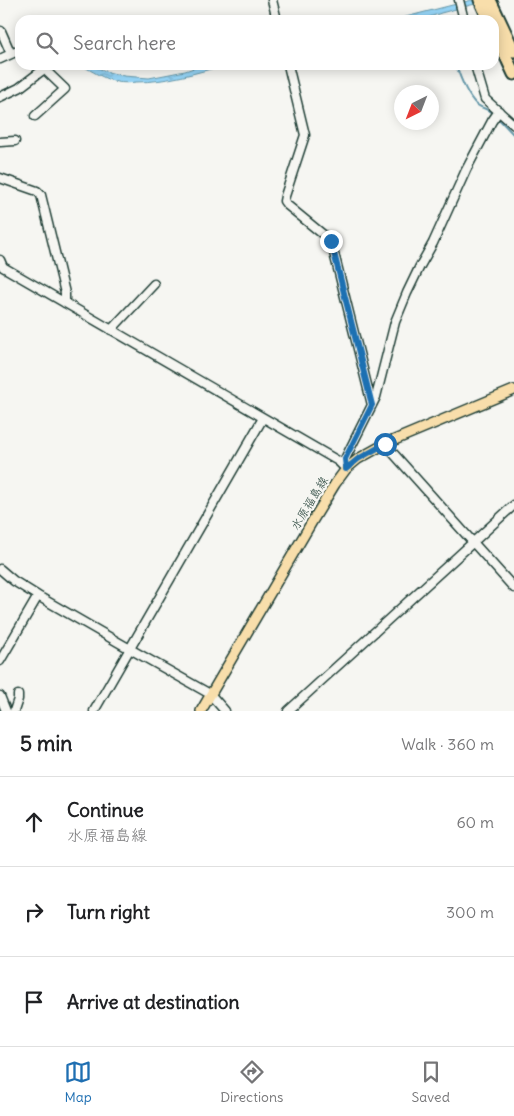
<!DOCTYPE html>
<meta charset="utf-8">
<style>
body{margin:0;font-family:Delius,"Klee One",sans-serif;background:#f6f6f6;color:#202124}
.compass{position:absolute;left:394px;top:85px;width:45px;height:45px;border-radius:50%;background:#fff;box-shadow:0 2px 12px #0003;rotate:222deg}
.stop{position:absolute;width:15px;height:15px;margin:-11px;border:4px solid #1f6fb2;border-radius:50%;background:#fff}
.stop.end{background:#1f6fb2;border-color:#fff;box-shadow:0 1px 5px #0008}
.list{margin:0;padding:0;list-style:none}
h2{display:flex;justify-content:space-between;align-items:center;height:65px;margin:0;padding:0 20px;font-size:21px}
h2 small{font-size:16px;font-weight:400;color:#757577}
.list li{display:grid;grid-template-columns:32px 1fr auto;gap:15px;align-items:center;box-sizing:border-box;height:90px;padding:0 20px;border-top:1px solid #e0e0e0}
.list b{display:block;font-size:19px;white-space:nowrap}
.list p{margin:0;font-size:16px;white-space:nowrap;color:#757577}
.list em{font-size:16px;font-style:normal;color:#757577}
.icon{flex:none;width:28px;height:28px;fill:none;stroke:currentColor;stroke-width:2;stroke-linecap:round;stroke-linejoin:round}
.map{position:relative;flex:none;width:514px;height:711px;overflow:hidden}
.search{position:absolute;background:#fff;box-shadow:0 2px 12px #0003;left:15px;right:15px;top:15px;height:55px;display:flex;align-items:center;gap:12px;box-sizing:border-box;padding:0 18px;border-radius:15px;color:#757577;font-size:19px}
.sheet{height:335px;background:#fff}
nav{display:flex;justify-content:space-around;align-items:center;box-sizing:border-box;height:70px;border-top:1px solid #e0e0e0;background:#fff;font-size:14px;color:#757577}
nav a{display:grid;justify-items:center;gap:2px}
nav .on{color:#1f6fb2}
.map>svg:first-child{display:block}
.water{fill:url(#water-ripples);stroke:#6698a9}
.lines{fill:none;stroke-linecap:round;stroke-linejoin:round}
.stream{stroke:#6698a9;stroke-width:2}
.minor-casing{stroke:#1f3d34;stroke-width:11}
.major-casing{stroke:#1f3d34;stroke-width:12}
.highway-casing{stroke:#1f3d34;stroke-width:15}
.minor{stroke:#f6f6f2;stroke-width:8}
.major{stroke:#f8deab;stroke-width:9}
.highway{stroke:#f8deab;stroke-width:11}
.route{stroke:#1f6fb2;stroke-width:6}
.labels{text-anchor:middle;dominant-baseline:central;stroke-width:4.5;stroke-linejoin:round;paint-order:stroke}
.street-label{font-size:12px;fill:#1f3d34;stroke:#f6f6f2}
</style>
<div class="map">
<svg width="514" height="711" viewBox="0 0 514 711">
<defs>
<pattern id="water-ripples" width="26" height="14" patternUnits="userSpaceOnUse" patternTransform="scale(1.25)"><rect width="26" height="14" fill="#96d5f7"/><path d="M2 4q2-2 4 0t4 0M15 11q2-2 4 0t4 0" fill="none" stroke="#81b8d4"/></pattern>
</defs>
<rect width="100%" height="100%" fill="#f6f6f2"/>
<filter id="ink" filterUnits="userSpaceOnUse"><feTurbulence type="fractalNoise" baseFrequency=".02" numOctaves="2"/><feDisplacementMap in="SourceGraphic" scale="10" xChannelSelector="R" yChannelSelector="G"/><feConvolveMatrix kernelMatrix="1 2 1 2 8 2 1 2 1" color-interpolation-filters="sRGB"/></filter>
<g filter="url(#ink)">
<path class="water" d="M 472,0 L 498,0 L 471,5 L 441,13 L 427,18 L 417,20 L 394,20 Z
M 81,65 L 90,65 L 108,72 L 124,76 L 149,78 L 185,71 L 203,65 L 225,65 C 196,73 167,82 136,82 C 130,83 123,83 117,82 C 104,79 92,71 81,65 Z"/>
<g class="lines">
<path class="stream" d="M 456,65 C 460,77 467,95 476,104 C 481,108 488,109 493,113
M 497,117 L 514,135"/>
<g class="minor-casing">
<path id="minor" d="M 272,0 L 277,20
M 459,0 L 464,20
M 1,31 L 11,54
M 0,59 L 20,50
M 288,65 L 305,135 L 285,196 L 284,201 L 287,205 L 331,241 L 372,405
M 475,65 L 485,99 L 514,125
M 0,97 L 19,88 L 44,69
M 35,116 L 65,89 L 40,65
M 0,142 L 15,141
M 0,178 L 37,191 L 41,195 L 65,293 L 65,303
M 0,260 L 3,267 L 338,461 L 346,469
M 111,330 L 154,284
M 385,444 L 514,588
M 346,469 L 345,459 L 376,397 L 395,322 L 407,293 L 420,266 L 433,243 L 466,170 L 492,121 L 499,111
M 0,569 L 14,581 L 38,596 L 130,649 L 210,694 L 225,711
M 0,661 L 38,596
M 0,696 L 6,711
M 14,711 L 18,699 L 18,695
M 94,711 L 263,418
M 288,711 L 514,505"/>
</g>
<g class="major-casing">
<path id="major" d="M 201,711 L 313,520 L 335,484 L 346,469 L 358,459 L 385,444 L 514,390"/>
</g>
<g class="highway-casing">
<path id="highway" d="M 480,0 L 489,20
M 490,0 L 514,51
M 494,31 L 514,74"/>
</g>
<use href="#minor" class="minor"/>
<use href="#major" class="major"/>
<use href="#highway" class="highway"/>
</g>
</g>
<g class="lines" filter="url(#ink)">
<path class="route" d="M 331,241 L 372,405 L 345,459 L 346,469 L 358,459 L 385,444"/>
</g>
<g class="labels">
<g class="street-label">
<text transform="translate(309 503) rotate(-59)">水原福島線</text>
</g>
</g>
</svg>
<svg class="compass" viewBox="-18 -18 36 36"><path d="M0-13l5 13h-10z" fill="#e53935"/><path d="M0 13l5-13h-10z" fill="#757577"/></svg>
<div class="stop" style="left:385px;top:444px"></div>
<div class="stop end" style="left:331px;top:241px"></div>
<div class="search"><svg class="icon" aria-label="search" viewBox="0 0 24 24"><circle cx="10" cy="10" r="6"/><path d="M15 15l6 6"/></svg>Search here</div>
</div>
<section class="sheet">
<h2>5 min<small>Walk · 360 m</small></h2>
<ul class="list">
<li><svg class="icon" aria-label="ahead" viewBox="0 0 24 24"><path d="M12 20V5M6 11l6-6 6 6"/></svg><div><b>Continue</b><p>水原福島線</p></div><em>60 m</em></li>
<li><svg class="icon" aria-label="right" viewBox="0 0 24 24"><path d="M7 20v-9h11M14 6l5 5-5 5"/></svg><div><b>Turn right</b></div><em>300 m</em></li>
<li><svg class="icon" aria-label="arrive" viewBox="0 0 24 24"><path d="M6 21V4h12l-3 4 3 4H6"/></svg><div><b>Arrive at destination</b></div></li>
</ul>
</section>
<nav>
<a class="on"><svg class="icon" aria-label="map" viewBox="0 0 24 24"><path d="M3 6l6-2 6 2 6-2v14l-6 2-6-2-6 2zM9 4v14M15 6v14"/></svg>Map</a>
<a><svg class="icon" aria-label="directions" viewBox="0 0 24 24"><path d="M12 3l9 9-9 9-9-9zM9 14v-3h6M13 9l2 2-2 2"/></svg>Directions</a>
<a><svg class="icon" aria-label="saved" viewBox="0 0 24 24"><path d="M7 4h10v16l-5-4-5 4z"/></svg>Saved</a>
</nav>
